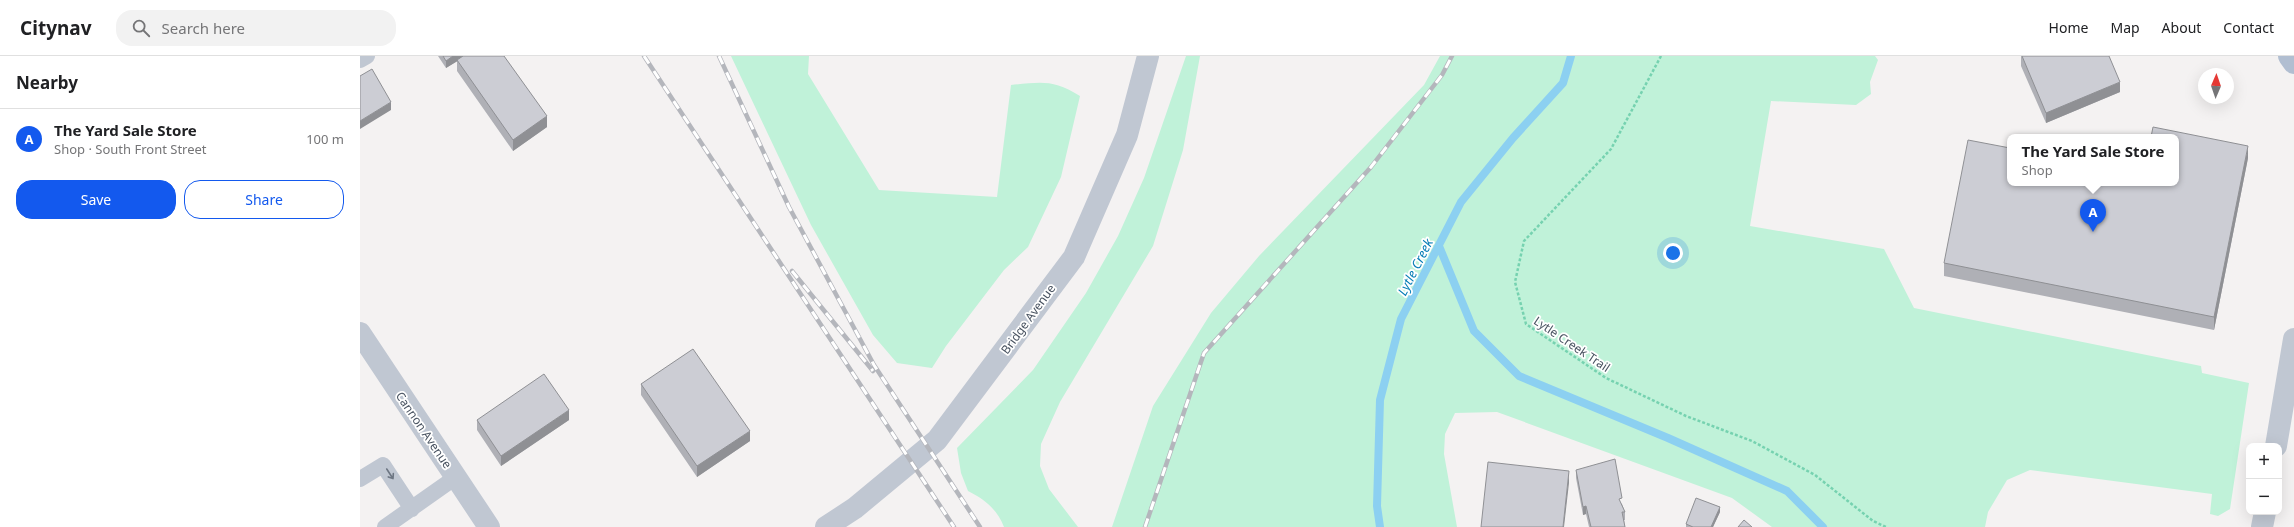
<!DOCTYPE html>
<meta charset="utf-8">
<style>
body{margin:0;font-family:"Noto Sans",sans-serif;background:#f2f2f2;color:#202124}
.controls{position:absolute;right:12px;bottom:12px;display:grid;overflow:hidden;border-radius:8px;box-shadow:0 4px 16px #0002}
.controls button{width:36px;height:36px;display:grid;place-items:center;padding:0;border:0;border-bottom:1px solid #e0e0e0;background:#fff;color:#202124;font:20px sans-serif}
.compass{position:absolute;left:1838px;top:12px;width:36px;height:36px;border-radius:50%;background:#fff;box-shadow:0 4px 16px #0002;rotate:2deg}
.you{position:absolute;left:1313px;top:197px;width:14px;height:14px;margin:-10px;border:3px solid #fff;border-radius:50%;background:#1a73e8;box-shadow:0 0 0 6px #1a73e833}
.badge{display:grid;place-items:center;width:26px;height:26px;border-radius:50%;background:#1359ee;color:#fff;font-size:13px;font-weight:700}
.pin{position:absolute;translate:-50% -33px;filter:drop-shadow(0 1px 2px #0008)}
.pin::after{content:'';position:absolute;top:21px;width:14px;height:12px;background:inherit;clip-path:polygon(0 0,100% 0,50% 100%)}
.popup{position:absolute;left:1647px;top:78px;width:172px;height:52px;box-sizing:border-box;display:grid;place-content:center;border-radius:8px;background:#fff;filter:drop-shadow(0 1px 3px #0005);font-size:13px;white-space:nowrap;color:#757577}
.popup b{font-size:15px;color:#202124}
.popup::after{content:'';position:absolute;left:50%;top:100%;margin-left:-8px;border:8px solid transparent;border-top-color:#fff}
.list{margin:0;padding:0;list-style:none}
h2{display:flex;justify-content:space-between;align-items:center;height:52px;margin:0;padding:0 16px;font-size:17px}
h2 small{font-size:13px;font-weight:400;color:#757577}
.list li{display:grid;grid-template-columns:26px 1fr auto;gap:12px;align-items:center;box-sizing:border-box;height:60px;padding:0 16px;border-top:1px solid #e0e0e0}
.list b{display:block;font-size:15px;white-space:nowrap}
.list p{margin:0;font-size:13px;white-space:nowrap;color:#757577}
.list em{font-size:13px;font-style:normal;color:#757577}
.actions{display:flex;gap:8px;padding:12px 16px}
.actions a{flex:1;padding:9px 0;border:1px solid #1359ee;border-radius:16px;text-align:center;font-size:14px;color:#1359ee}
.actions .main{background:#1359ee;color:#fff}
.icon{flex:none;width:22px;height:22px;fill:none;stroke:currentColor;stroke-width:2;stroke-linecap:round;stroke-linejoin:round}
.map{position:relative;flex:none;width:1934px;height:471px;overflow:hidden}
header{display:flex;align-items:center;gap:24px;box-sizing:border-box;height:56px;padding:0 20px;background:#fff;border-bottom:1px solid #e0e0e0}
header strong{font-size:19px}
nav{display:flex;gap:22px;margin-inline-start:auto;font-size:14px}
.search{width:280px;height:36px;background:#f2f2f2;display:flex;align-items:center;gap:10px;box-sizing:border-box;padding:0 14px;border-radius:16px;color:#757577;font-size:15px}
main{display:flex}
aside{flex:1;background:#fff}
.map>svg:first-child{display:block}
.green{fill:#c0f2d9}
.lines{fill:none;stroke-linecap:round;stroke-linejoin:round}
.stream{stroke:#8cd0f1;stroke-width:8}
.path{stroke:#76d2b0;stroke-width:2.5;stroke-dasharray:3 2;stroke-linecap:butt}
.service{stroke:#c0c7d2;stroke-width:16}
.minor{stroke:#c0c7d2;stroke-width:22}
.tertiary{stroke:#c0c7d2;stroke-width:22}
.primary{stroke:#b1bed1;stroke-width:22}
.rail-casing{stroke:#b4b6bc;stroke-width:4.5}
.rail{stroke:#fff;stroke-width:3;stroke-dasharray:9;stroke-linecap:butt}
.wall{fill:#afb0b6}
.shaded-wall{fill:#8f9094}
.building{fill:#cccdd4;stroke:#8f9094}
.oneway{stroke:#6d7683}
.labels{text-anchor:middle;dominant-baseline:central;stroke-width:3.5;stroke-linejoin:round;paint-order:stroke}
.street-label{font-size:12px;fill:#495361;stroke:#fff}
.water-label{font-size:13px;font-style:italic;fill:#067db6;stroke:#fff}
</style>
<header>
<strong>Citynav</strong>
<div class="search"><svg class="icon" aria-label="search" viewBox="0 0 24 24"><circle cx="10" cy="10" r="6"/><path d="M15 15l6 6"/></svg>Search here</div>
<nav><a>Home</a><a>Map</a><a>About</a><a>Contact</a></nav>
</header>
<main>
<aside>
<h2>Nearby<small></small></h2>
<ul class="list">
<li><span class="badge">A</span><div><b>The Yard Sale Store</b><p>Shop · South Front Street</p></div><em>100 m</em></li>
</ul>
<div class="actions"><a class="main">Save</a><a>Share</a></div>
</aside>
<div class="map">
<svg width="1934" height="471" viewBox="0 0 1934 471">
<rect width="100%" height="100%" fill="#f4f2f2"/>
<path class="green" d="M 371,0 L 449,0 L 448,18 L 519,134 L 637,141 L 651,29 C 681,26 693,23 720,40 L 701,121 L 668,191 L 644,214 L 586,290 L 572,312 L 537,307 L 513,279 L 451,169 Z
M 826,0 L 840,0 L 823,94 L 793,190 L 700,346 L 681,388 L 680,410 L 689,433 L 718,471 L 644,471 C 637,453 624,443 608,435 L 601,417 L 597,392 L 673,314 L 726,237 L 758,180 L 784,122 Z
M 1080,0 L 1515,0 L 1518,4 L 1510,26 L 1511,38 L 1496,49 L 1411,45 L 1390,170 L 1524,193 L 1554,252 L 1841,310 L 1842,317 L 1889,327 L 1870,453 L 1858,460 L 1850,458 L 1852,438 L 1670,414 L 1647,424 L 1628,456 L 1625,471 L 1412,471 L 1372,442 L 1137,356 L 1095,357 L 1085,378 L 1084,398 L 1097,471 L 752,471 L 793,350 L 851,257 L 899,200 L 1064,29 Z"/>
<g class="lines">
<path class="stream" d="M 1079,190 L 1114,275 L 1159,320 L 1308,382 L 1427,435 L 1463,471
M 1020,471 L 1017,450 L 1020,344 L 1041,263 L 1101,146 L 1153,82 L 1203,27 L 1211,0"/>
<path class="path" d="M 1301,0 L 1251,93 L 1164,185 L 1155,226 L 1166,268 L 1246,322 L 1326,360 L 1392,385 L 1455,419 L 1513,465 L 1526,471"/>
<path class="service" d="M 0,4 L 7,0
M 0,423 L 23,409 L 52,453
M 25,471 L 96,421"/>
<path class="minor" d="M 0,277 L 129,471
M 1916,390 L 1934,283
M 1902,471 L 1905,456"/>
<path class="tertiary" d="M 466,471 L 495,452 L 577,384 L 714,201 L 767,79 L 788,0"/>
<path class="primary" d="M 1929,0 L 1934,7"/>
<g class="rail-casing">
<path id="rail" d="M 284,0 L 594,471
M 359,0 L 429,151 L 514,309 L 620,471
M 432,215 L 513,315
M 785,471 L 844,297 L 1011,111 L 1082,19 L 1092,0"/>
</g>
<use href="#rail" class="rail"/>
</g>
<path class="wall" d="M 78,0 L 144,0 L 187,71 L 153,95 L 97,15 L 97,5 L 86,12 Z
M 1661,0 L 1760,36 L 1686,67 L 1661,10 Z
M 1888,102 L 1854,274 L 1584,220 L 1584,207 Z
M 281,328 L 390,385 L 337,421 L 281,339 Z
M 117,364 L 209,364 L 141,410 L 117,374 Z
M 1216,414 L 1262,448 L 1265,456 L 1265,464 L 1264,464 L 1265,471 L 1229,471 L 1226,458 L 1223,459 L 1216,422 Z
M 1360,456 L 1353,471 L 1326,471 L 1326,468 Z"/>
<path class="shaded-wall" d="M 93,0 L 106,0 L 86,12 L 86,5 Z
M 1760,26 L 1760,36 L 1686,67 L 1686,57 Z
M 31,46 L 31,54 L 0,73 L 0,65 Z
M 187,60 L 187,71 L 153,95 L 153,84 Z
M 1888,90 L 1888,102 L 1854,274 L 1854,261 Z
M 209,354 L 209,364 L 141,410 L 141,400 Z
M 390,375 L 390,385 L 337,421 L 337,410 Z
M 1209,415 L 1209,427 L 1204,471 L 1203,471 Z
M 1226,450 L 1226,458 L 1223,459 L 1223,451 Z
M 1360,451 L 1360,456 L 1353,471 L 1351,471 Z"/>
<path class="building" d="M 83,0 L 93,0 L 86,5 Z
M 103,0 L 144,0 L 187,60 L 153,84 L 97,4 Z
M 1662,0 L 1749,0 L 1760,26 L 1686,57 Z
M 12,13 L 31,46 L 0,65 L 0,20 Z
M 1793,71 L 1888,90 L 1854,261 L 1584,207 L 1608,84 L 1650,92 L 1650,127 L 1816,127 L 1816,81 L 1791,81 Z
M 333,293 L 390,375 L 337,410 L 281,328 Z
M 184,318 L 209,354 L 141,400 L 117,364 Z
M 1255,403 L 1262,442 L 1259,443 L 1265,456 L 1262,456 L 1265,471 L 1231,471 L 1226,450 L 1223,451 L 1216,414 Z
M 1128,406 L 1209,415 L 1203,471 L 1121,471 Z
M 1336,442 L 1360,451 L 1351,471 L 1333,471 L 1326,468 Z
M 1384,464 L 1392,471 L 1378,471 Z"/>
<defs><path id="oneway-shaft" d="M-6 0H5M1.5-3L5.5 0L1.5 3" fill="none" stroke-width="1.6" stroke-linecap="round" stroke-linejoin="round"/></defs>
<use class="oneway" href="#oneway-shaft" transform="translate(30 418) rotate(57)"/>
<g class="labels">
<g class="street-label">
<text transform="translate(668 263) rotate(-54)">Bridge Avenue</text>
<text transform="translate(1212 288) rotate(34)">Lytle Creek Trail</text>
<text transform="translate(64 374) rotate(56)">Cannon Avenue</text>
</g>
<g class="water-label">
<text transform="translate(1055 211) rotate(-63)">Lytle Creek</text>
</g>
</g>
</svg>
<div class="controls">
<button>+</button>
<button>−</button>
</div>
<svg class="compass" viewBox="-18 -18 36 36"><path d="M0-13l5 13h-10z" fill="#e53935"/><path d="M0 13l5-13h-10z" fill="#757577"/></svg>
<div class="you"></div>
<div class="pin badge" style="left:1733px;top:176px">A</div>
<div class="popup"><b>The Yard Sale Store</b>Shop</div>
</div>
</main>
